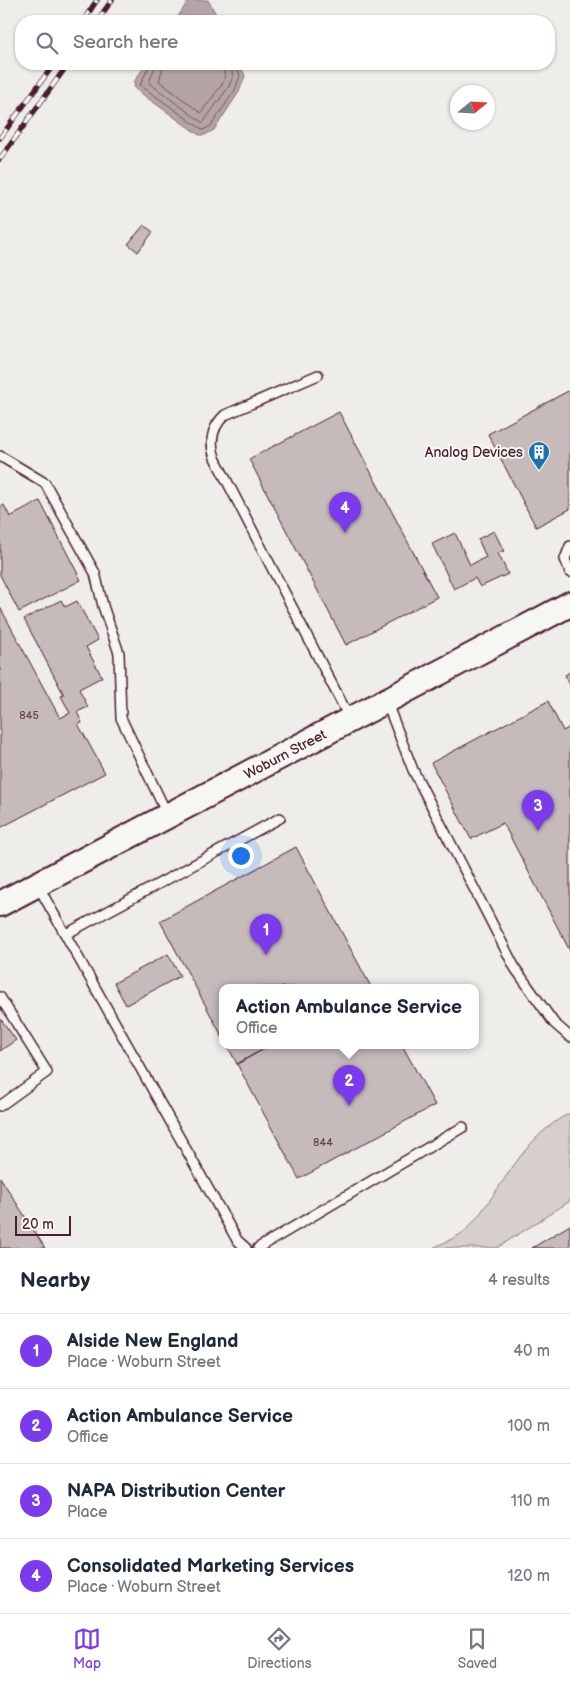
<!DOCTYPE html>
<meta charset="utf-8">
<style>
body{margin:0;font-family:"Balsamiq Sans",sans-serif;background:#f6f6f7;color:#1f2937}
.compass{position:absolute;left:450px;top:85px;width:45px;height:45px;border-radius:50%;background:#fff;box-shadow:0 1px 4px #0004;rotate:72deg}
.scale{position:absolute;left:15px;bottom:12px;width:56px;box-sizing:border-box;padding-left:5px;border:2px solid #4a1f2b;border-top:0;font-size:14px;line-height:18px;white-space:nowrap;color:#4a1f2b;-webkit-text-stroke:4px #f6f6f2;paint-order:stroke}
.you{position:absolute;left:240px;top:855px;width:18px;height:18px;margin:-12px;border:4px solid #fff;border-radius:50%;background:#1a73e8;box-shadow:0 0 0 8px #1a73e833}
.badge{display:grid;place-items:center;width:32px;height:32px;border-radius:50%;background:#7c3aed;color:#fff;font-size:16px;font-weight:700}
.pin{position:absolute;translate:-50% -41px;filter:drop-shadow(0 1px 2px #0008)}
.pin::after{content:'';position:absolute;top:26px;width:18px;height:15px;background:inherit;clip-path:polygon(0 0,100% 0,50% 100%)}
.popup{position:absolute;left:219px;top:984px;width:260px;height:65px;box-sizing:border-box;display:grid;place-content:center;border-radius:10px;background:#fff;filter:drop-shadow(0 1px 4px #0005);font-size:16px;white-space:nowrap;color:#747a83}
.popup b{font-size:19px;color:#1f2937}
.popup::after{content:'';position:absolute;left:50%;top:100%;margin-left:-10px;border:10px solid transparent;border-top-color:#fff}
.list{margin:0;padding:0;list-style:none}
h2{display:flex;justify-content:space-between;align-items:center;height:65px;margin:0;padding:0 20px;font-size:21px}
h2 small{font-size:16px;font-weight:400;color:#747a83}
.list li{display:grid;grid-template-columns:32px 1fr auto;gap:15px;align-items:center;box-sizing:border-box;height:75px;padding:0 20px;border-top:1px solid #e0e1e3}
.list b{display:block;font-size:19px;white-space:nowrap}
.list p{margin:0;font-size:16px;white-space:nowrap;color:#747a83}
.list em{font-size:16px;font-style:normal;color:#747a83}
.icon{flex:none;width:28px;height:28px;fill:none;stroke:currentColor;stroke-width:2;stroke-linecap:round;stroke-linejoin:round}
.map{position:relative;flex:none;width:570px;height:1248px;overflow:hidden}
.search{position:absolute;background:#fff;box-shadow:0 1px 4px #0004;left:15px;right:15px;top:15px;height:55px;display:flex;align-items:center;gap:12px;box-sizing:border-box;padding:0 18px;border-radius:20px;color:#747a83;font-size:19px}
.sheet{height:365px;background:#fff}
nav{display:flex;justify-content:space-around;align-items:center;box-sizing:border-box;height:70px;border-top:1px solid #e0e1e3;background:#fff;font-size:14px;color:#747a83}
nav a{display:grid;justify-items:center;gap:2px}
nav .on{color:#7c3aed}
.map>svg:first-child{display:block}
.green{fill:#d7cfce;stroke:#90777c}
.water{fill:#b4a4a5;stroke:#8a6f74}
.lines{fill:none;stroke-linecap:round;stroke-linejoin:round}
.shore{stroke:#74545c;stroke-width:1}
.building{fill:#c6babb;stroke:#4a1f2b}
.lane-casing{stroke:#4a1f2b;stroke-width:12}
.secondary-casing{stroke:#4a1f2b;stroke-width:28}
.lane{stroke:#f6f6f2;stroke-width:9}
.secondary{stroke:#f6f6f2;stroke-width:24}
.rail-casing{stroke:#4a1f2b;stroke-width:5.5}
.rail{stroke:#f6f6f2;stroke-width:4;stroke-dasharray:11;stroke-linecap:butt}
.labels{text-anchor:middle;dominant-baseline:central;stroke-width:4;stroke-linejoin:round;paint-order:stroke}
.number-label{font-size:11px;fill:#69464f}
.poi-label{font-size:14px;fill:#4a1f2b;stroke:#f6f6f2;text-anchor:end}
.street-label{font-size:14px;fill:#4a1f2b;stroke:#f6f6f2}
</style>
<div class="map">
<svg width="570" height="1248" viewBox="0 0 570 1248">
<rect width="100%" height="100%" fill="#efedea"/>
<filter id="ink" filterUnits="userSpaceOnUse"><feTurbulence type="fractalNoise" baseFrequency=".02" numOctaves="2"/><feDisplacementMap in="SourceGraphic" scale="10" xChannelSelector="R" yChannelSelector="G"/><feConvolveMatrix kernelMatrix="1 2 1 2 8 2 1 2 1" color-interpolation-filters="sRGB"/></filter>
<g filter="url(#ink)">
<path class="green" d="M 570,1113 L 570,1201 L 497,1248 L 433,1248 C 444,1242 460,1237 469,1227 C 503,1189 522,1137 570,1113 Z"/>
<path class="water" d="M 189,0 L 208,0 L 220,21 L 175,21 Z
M 146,64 L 240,64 L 245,76 L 239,92 L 214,130 L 205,135 L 199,135 L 135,89 L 134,82 Z"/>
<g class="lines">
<path class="shore" d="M 150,64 L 140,85 L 203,130 L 211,126 L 235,90 L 240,76 L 236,64
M 156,64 L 149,83 L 203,123 L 229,86 L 233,76 L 230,64
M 164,64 L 159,81 L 201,113 L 223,83 L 225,76 L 222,64"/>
</g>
<path class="building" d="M 144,225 L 153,232 L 138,252 L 128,244 Z
M 570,390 L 570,509 L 536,527 L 488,434 Z
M 339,412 L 437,597 L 346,645 L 249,459 Z
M 40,501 L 81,580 L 19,612 L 0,575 L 0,507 L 4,505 L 10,517 Z
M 494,531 L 504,551 L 498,553 L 508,574 L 480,587 L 475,578 L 454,589 L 432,544 L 455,533 L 470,565 L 486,557 L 478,539 Z
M 61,600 L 65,607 L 77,601 L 98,640 L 86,647 L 102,677 L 79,689 L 88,707 L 77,712 L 82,723 L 78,724 L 105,773 L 0,828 L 0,607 L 60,718 L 70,713 L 61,696 L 64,695 L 24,619 Z
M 570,672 L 570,685 L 565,675 Z
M 548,701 L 563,731 L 570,727 L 570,951 L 503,823 L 471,839 L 431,763 Z
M 296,847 L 371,987 L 223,987 L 223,1038 L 160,921 Z
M 168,954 L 180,976 L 126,1005 L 114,983 Z
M 0,1018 L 16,1040 L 0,1051 Z
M 227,1045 L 271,1045 L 237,1064 Z
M 271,1045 L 402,1045 L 435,1105 L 299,1179 L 237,1064 Z
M 0,1177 L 45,1248 L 0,1248 Z
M 570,1225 L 570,1248 L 532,1248 Z"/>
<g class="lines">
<g class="lane-casing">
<path id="lane" d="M 318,375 L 225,415 C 212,427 209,441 215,458 L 350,719
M 0,456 L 45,483 L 95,573 L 103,606 L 119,653 L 121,718 L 168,816
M 570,546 L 565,559 L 570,572
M 386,701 L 413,770 L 515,968 L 554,1023 L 570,1037
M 37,884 L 237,1240 L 246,1248
M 66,934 L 280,818
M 0,997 L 47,1072 L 0,1106
M 258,1248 L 463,1127"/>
</g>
<g class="secondary-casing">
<g id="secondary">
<path id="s1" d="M 0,904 L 570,604"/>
</g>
</g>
<use href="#lane" class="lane"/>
<use href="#secondary" class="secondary"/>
<g class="rail-casing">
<path id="rail" d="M 83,21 L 97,0
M 97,21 L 112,0
M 0,138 L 54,64
M 0,159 L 68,64"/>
</g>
<use href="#rail" class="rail"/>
</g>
</g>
<defs>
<g id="building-pin" transform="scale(1.125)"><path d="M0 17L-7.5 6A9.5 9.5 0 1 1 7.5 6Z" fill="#1f6fb2" stroke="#f6f6f2"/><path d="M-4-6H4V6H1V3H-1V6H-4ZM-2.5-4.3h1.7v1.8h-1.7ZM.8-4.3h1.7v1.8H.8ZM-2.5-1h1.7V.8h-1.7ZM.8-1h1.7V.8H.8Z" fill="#fff"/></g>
</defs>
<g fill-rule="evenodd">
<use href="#building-pin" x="539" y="452"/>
</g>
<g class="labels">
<g class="number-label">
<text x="29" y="715">845</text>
<text x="323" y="1142">844</text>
</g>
<g class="poi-label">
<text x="523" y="452">Analog Devices</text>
</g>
<g class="street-label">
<text stroke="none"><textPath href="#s1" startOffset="322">Woburn Street</textPath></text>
</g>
</g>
</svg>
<svg class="compass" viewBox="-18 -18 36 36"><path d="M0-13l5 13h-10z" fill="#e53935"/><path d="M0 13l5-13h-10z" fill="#747a83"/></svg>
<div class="scale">20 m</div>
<div class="you"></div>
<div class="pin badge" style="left:266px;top:955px">1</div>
<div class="pin badge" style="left:349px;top:1106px">2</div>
<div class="popup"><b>Action Ambulance Service</b>Office</div>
<div class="pin badge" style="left:538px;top:831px">3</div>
<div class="pin badge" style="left:345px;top:533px">4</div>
<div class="search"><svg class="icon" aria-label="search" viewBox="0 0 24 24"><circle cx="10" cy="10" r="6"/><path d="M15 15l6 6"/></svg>Search here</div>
</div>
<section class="sheet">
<h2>Nearby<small>4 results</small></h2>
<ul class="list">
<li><span class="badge">1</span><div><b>Alside New England</b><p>Place · Woburn Street</p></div><em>40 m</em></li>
<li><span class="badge">2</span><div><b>Action Ambulance Service</b><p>Office</p></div><em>100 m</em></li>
<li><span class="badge">3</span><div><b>NAPA Distribution Center</b><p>Place</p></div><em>110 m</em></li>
<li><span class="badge">4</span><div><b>Consolidated Marketing Services</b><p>Place · Woburn Street</p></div><em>120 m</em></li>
</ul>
</section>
<nav>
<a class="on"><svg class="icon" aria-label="map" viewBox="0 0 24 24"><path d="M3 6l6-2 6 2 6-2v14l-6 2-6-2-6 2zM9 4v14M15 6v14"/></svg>Map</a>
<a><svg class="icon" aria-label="directions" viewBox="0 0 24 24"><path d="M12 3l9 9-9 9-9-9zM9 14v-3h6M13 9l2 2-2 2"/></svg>Directions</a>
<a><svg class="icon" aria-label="saved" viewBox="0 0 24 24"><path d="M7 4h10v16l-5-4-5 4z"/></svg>Saved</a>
</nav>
